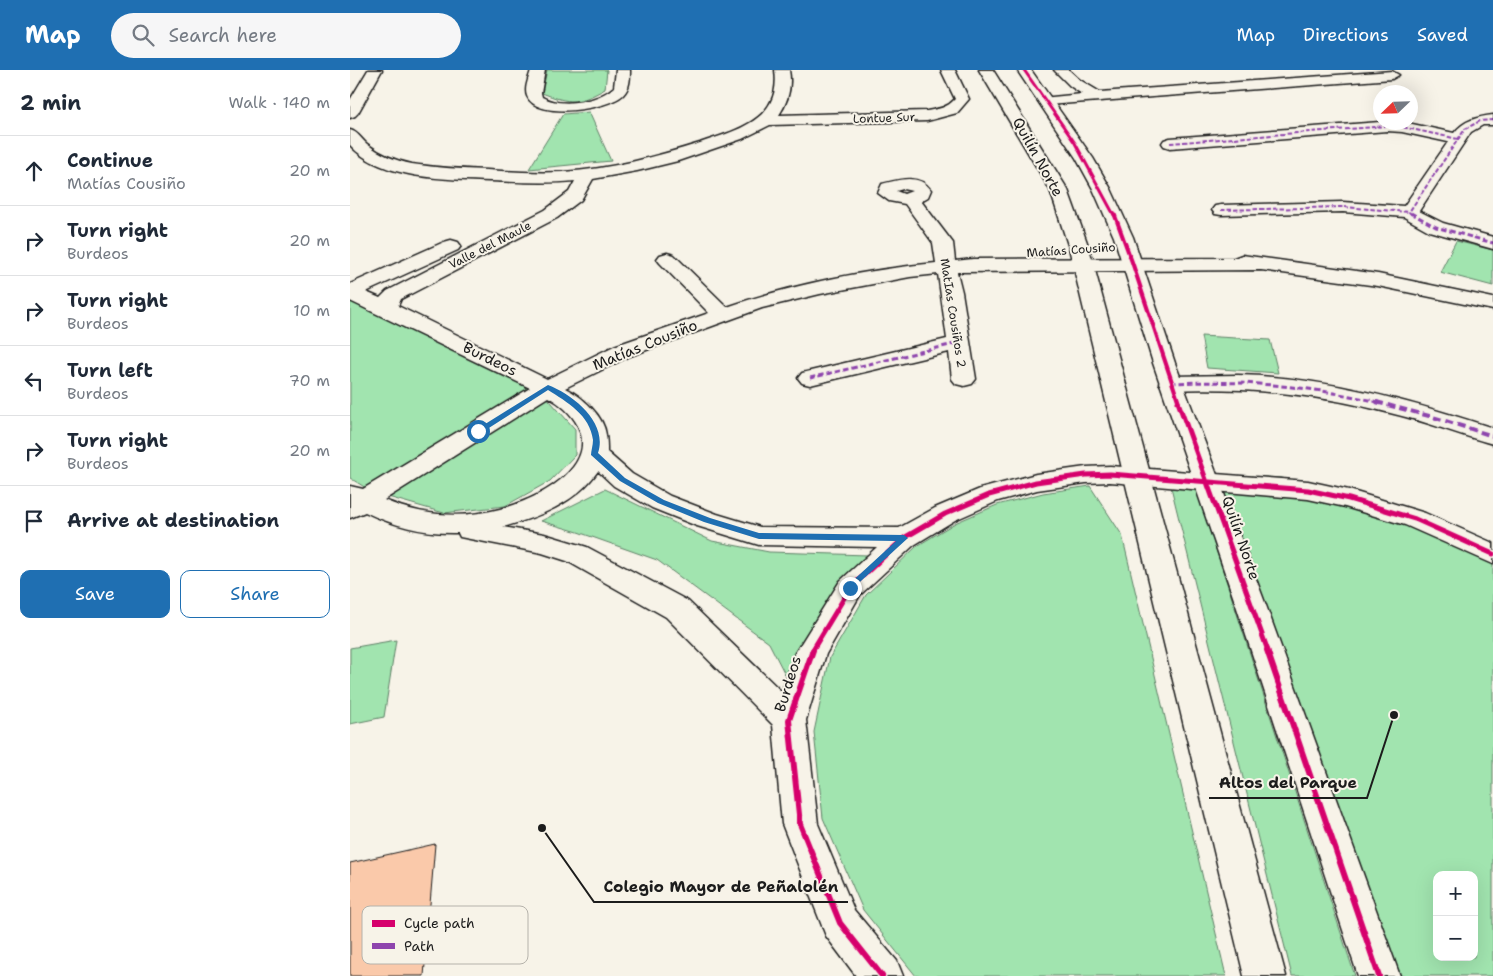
<!DOCTYPE html>
<meta charset="utf-8">
<style>
body{margin:0;font-family:"Shantell Sans",sans-serif;background:#f6f6f7;color:#1f2937}
.controls{position:absolute;right:15px;bottom:15px;display:grid;overflow:hidden;border-radius:10px;box-shadow:0 5px 20px #0002}
.controls button{width:45px;height:45px;display:grid;place-items:center;padding:0;border:0;border-bottom:1px solid #e0e1e3;background:#fff;color:#1f2937;font:25px sans-serif}
.compass{position:absolute;left:1023px;top:15px;width:45px;height:45px;border-radius:50%;background:#fff;box-shadow:0 5px 20px #0002;rotate:247deg}
.stop{position:absolute;width:15px;height:15px;margin:-11px;border:4px solid #1f6fb2;border-radius:50%;background:#fff}
.stop.end{background:#1f6fb2;border-color:#fff;box-shadow:0 1px 5px #0008}
.list{margin:0;padding:0;list-style:none}
h2{display:flex;justify-content:space-between;align-items:center;height:65px;margin:0;padding:0 20px;font-size:21px}
h2 small{font-size:16px;font-weight:400;color:#747a83}
.list li{display:grid;grid-template-columns:32px 1fr auto;gap:15px;align-items:center;box-sizing:border-box;height:70px;padding:0 20px;border-top:1px solid #e0e1e3}
.list b{display:block;font-size:19px;white-space:nowrap}
.list p{margin:0;font-size:16px;white-space:nowrap;color:#747a83}
.list em{font-size:16px;font-style:normal;color:#747a83}
.actions{display:flex;gap:10px;padding:15px 20px}
.actions a{flex:1;padding:11px 0;border:1px solid #1f6fb2;border-radius:10px;text-align:center;font-size:18px;color:#1f6fb2}
.actions .main{background:#1f6fb2;color:#fff}
.icon{flex:none;width:28px;height:28px;fill:none;stroke:currentColor;stroke-width:2;stroke-linecap:round;stroke-linejoin:round}
.map{position:relative;flex:none;width:1143px;height:906px;overflow:hidden}
header{display:flex;align-items:center;gap:30px;box-sizing:border-box;height:70px;padding:0 25px;background:#1f6fb2;color:#fff}
header strong{font-size:24px}
nav{display:flex;gap:28px;margin-inline-start:auto;font-size:18px}
.search{width:350px;height:45px;background:#f6f6f7;display:flex;align-items:center;gap:12px;box-sizing:border-box;padding:0 18px;border-radius:28px;color:#747a83;font-size:19px}
main{display:flex}
aside{flex:1;background:#fff}
.map>svg:first-child{display:block}
.green{fill:#a1e4af;stroke:#5e8066;fill-rule:evenodd}
.building{fill:#fac9aa;stroke:#1c1c1c}
.lines{fill:none;stroke-linecap:round;stroke-linejoin:round}
.minor-casing{stroke:#1c1c1c;stroke-width:3}
.tertiary-casing{stroke:#1c1c1c;stroke-width:3}
.minor{fill:#f7f3e8;fill-rule:evenodd}
.tertiary{fill:#f7f3e8;fill-rule:evenodd}
.quiet-far2{stroke:#8e44ad;stroke-width:2;stroke-dasharray:4.5 2;stroke-linecap:butt}
.quiet-far1{stroke:#8e44ad;stroke-width:3;stroke-dasharray:5.5 3;stroke-linecap:butt}
.quiet{stroke:#8e44ad;stroke-width:4;stroke-dasharray:8 4;stroke-linecap:butt}
.cycleway-far3-casing{stroke:#f7f3e8;stroke-width:5}
.cycleway-far2-casing{stroke:#f7f3e8;stroke-width:6}
.cycleway-far1-casing{stroke:#f7f3e8;stroke-width:8}
.cycleway-casing{stroke:#f7f3e8;stroke-width:9}
.cycleway-far3{stroke:#d6006c;stroke-width:3}
.cycleway-far2{stroke:#d6006c;stroke-width:4}
.cycleway-far1{stroke:#d6006c;stroke-width:5}
.cycleway{stroke:#d6006c;stroke-width:6}
.route{fill:#1f6fb2}
.labels{text-anchor:middle;dominant-baseline:central;stroke-width:4;stroke-linejoin:round;paint-order:stroke}
.far-street-label{font-size:12px;fill:#1c1c1c;stroke:#f7f3e8}
.street-label{font-size:15px;fill:#1c1c1c;stroke:#f7f3e8}
.key{fill:#f7f3e8;stroke:#b5b2ab;stroke-width:1}
.key-label{font-size:14px;fill:#1c1c1c}
.leader{fill:none;stroke:#1c1c1c;stroke-width:2}
.callout-dot{fill:#1c1c1c;stroke:#f7f3e8;stroke-width:2}
.callout-label{font-size:16px;text-anchor:middle;font-weight:bold;fill:#1c1c1c;stroke:#f7f3e8;stroke-width:4;stroke-linejoin:round;paint-order:stroke}
</style>
<header>
<strong>Map</strong>
<div class="search"><svg class="icon" aria-label="search" viewBox="0 0 24 24"><circle cx="10" cy="10" r="6"/><path d="M15 15l6 6"/></svg>Search here</div>
<nav><a>Map</a><a>Directions</a><a>Saved</a></nav>
</header>
<main>
<aside>
<h2>2 min<small>Walk · 140 m</small></h2>
<ul class="list">
<li><svg class="icon" aria-label="ahead" viewBox="0 0 24 24"><path d="M12 20V5M6 11l6-6 6 6"/></svg><div><b>Continue</b><p>Matías Cousiño</p></div><em>20 m</em></li>
<li><svg class="icon" aria-label="right" viewBox="0 0 24 24"><path d="M7 20v-9h11M14 6l5 5-5 5"/></svg><div><b>Turn right</b><p>Burdeos</p></div><em>20 m</em></li>
<li><svg class="icon" aria-label="right" viewBox="0 0 24 24"><path d="M7 20v-9h11M14 6l5 5-5 5"/></svg><div><b>Turn right</b><p>Burdeos</p></div><em>10 m</em></li>
<li><svg class="icon" aria-label="left" viewBox="0 0 24 24"><path d="M17 20v-9H6M10 6l-5 5 5 5"/></svg><div><b>Turn left</b><p>Burdeos</p></div><em>70 m</em></li>
<li><svg class="icon" aria-label="right" viewBox="0 0 24 24"><path d="M7 20v-9h11M14 6l5 5-5 5"/></svg><div><b>Turn right</b><p>Burdeos</p></div><em>20 m</em></li>
<li><svg class="icon" aria-label="arrive" viewBox="0 0 24 24"><path d="M6 21V4h12l-3 4 3 4H6"/></svg><div><b>Arrive at destination</b></div></li>
</ul>
<div class="actions"><a class="main">Save</a><a>Share</a></div>
</aside>
<div class="map">
<svg width="1143" height="906" viewBox="0 0 1143 906">
<rect width="100%" height="100%" fill="#f7f3e8"/>
<filter id="ink" filterUnits="userSpaceOnUse"><feTurbulence type="fractalNoise" baseFrequency=".02" numOctaves="2"/><feDisplacementMap in="SourceGraphic" scale="10" xChannelSelector="R" yChannelSelector="G"/><feConvolveMatrix kernelMatrix="1 2 1 2 8 2 1 2 1" color-interpolation-filters="sRGB"/></filter>
<g filter="url(#ink)">
<path class="green" d="M 197,0 L 257,0 L 255,19 C 229,34 220,34 192,23 Z
M 239,42 L 261,91 L 179,99 L 213,44 Z
M 1106,171 L 1143,180 L 1143,216 L 1090,202 Z
M 0,226 L 193,323 L 225,359 L 225,385 L 200,411 L 155,436 L 94,443 L 24,423 L 0,408 Z
M 851,266 L 920,270 L 928,303 L 857,298 Z
M 863,404 L 932,408 L 972,417 L 1143,484 L 1143,906 L 1035,906 ZM 1087,805 L 1124,805 L 1124,887 L 1087,887 Z
M 837,415 L 847,421 L 1005,906 L 942,906 L 821,417 Z
M 740,416 L 772,465 L 876,906 L 566,906 L 513,840 L 473,748 L 464,662 L 480,587 L 516,525 L 567,476 L 605,453 L 647,435 L 693,423 Z
M 255,419 L 362,471 L 419,482 L 518,485 L 476,545 L 439,612 L 419,573 L 307,490 L 228,462 L 191,451 Z
M 46,570 L 34,647 L 0,654 L 0,578 Z"/>
<path class="building" d="M 85,774 L 74,906 L 0,906 L 0,793 Z"/>
<g class="lines">
<g class="minor-casing">
<path id="minor" d="M 18,0 L 32,0 L 8,43 L 5,46 L 0,48 L 0,30 Z
M 181,0 L 195,0 L 191,23 L 192,27 C 211,38 248,32 264,17 L 266,0 L 280,0 C 280,9 280,18 273,25 C 258,39 187,51 177,26 C 174,18 179,8 181,0 Z
M 425,0 L 439,0 C 442,16 438,32 429,45 L 577,41 C 588,39 597,38 605,29 L 591,0 L 605,0 L 619,29 L 607,43 L 577,51 L 420,55 L 392,69 L 328,91 L 287,101 L 243,109 L 231,130 L 207,148 L 51,229 L 48,236 L 197,309 L 264,276 L 359,243 L 310,193 L 307,189 L 310,185 L 317,183 L 324,185 L 377,237 C 440,215 519,199 586,193 L 583,173 L 555,134 L 539,131 L 528,123 L 532,114 C 548,110 569,103 581,120 L 578,127 L 571,131 L 603,173 L 605,191 L 623,189 L 884,188 L 892,185 L 1028,204 L 1143,228 L 1143,240 L 1028,216 L 911,200 L 607,202 L 612,222 L 626,309 L 622,314 L 614,316 L 606,314 L 602,309 L 599,282 L 460,315 L 452,313 L 448,308 L 452,303 L 597,269 L 588,204 L 560,207 L 470,224 L 412,238 L 280,286 L 215,318 C 232,326 254,346 256,365 C 257,371 257,376 257,382 L 282,404 L 320,426 L 367,444 L 410,457 L 549,458 L 585,438 L 630,419 L 686,404 L 736,397 L 760,396 L 958,411 L 999,420 L 1075,443 L 1143,473 L 1143,494 L 1055,455 L 995,437 L 958,429 L 760,412 L 736,413 L 687,420 L 648,431 L 605,450 L 564,475 L 510,525 L 476,584 L 456,650 L 468,754 L 504,840 L 547,891 L 553,906 L 506,906 L 476,866 L 432,754 L 423,655 L 316,547 L 217,491 L 192,483 L 120,469 L 110,467 L 108,463 C 75,464 44,456 15,442 L 0,448 L 0,416 L 13,419 L 180,318 L 0,231 L 0,214 L 94,172 L 101,170 L 108,172 L 111,176 L 108,180 L 16,222 L 30,228 L 37,221 L 195,140 L 219,122 L 225,111 C 197,114 169,112 141,111 C 98,109 31,110 0,75 L 0,60 C 8,62 11,69 17,74 C 30,84 46,91 62,94 C 87,98 112,99 137,100 C 162,102 188,103 213,102 C 260,99 305,87 350,73 C 387,60 432,50 425,0 ZM 553,119 L 562,121 L 554,124 L 546,121 ZM 198,327 C 210,333 222,344 228,356 C 249,399 184,431 150,439 C 111,449 71,446 34,430 ZM 248,401 L 264,416 L 302,438 L 347,456 L 409,475 L 527,477 L 490,511 L 445,583 L 432,622 L 338,531 L 237,477 L 194,464 L 153,457 C 189,447 226,433 248,401 Z
M 704,0 L 719,0 L 730,10 L 750,22 L 1042,1 L 1049,5 L 1042,9 L 697,35 L 692,34 L 690,31 L 692,28 L 732,24 L 720,16 Z
M 1143,45 L 1143,55 L 1133,55 L 1121,62 L 1069,141 L 1093,153 L 1143,167 L 1143,179 L 1079,161 L 1054,147 L 993,142 L 871,145 L 865,144 L 862,140 L 865,136 L 871,135 L 993,132 L 1054,136 L 1098,72 L 1052,62 L 1037,61 L 820,78 L 814,76 L 812,73 L 814,70 L 820,68 L 1030,52 L 1053,52 L 1104,63 C 1114,50 1127,47 1143,45 Z
M 888,305 C 974,307 1061,331 1143,358 L 1143,374 C 1110,365 1078,352 1044,344 C 969,324 899,317 821,320 L 813,318 L 809,313 L 813,308 L 821,306 Z"/>
</g>
<g class="tertiary-casing">
<path id="tertiary" d="M 629,0 L 643,0 L 718,120 L 739,178 L 936,906 L 894,906 L 719,178 L 700,120 Z
M 667,0 L 681,0 L 743,88 L 761,119 L 783,167 L 825,293 L 917,538 L 1050,906 L 1008,906 L 887,538 L 803,293 L 764,167 L 743,119 L 726,88 Z"/>
</g>
<use href="#minor" class="minor"/>
<use href="#tertiary" class="tertiary"/>
<path class="quiet-far2" d="M 820,73 L 1037,56 L 1052,57 L 1108,69
M 871,140 L 993,137 L 1059,142
M 1062,145 L 1059,142 L 1115,59 L 1130,51 L 1143,50"/>
<path class="quiet-far1" d="M 1061,143 L 1086,157 L 1143,173
M 460,308 L 608,273
M 821,313 C 893,310 962,316 1032,333"/>
<path class="quiet" d="M 1026,332 L 1083,347 L 1143,366"/>
<g class="cycleway-far3-casing">
<path id="cycleway-far3" d="M 674,0 L 725,73 L 764,145"/>
</g>
<g class="cycleway-far2-casing">
<path id="cycleway-far2" d="M 764,143 L 782,192 L 829,333"/>
</g>
<g class="cycleway-far1-casing">
<path id="cycleway-far1" d="M 828,332 L 918,581
M 462,581 L 500,518 L 554,468 L 595,444 L 639,425 L 686,412 L 736,405 L 760,404 L 958,420 L 999,429 L 1065,449 L 1143,484"/>
</g>
<g class="cycleway-casing">
<path id="cycleway" d="M 463,580 L 439,650 L 450,754 L 490,853 L 532,906
M 917,580 L 1029,906"/>
</g>
<use href="#cycleway-far3" class="cycleway-far3"/>
<use href="#cycleway-far2" class="cycleway-far2"/>
<use href="#cycleway-far1" class="cycleway-far1"/>
<use href="#cycleway" class="cycleway"/>
</g>
</g>
<path class="route" d="M 198,315 C 224,325 258,353 248,383 L 275,408 L 314,430 L 360,448 L 409,463 L 554,465 L 558,468 L 500,521 L 497,520 L 497,516 L 546,471 L 409,469 L 354,452 L 308,433 L 270,411 L 241,385 C 241,381 243,375 243,370 C 240,345 217,332 198,320 L 131,363 L 124,361 Z"/>
<g class="labels">
<g class="far-street-label">
<text transform="translate(534 48) rotate(-2)">Lontue Sur</text>
<text transform="translate(140 175) rotate(-27)">Valle del Maule</text>
<text transform="translate(721 180) rotate(-4)">Matías Cousiño</text>
<text transform="translate(603 243) rotate(81)">MatIas Cousiños 2</text>
</g>
<g class="street-label">
<text transform="translate(688 87) rotate(61)">Quilín Norte</text>
<text transform="translate(295 275) rotate(-22)">Matías Cousiño</text>
<text transform="translate(140 289) rotate(26)">Burdeos</text>
<text transform="translate(891 468) rotate(71)">Quilín Norte</text>
<text transform="translate(438 614) rotate(-73)">Burdeos</text>
</g>
</g>
<rect x="12" y="836" width="166" height="58" rx="8" class="key"/>
<rect x="22" y="850" width="23" height="7" fill="#d6006c"/>
<rect x="22" y="873" width="23" height="6" fill="#8e44ad"/>
<g class="key-label">
<text x="54" y="858">Cycle path</text>
<text x="54" y="881">Path</text>
</g>
<path class="leader" d="M1044 645L1017 728H859M192 758L244 832H498"/>
<g class="callout-dot">
<circle cx="1044" cy="645" r="5"/>
<circle cx="192" cy="758" r="5"/>
</g>
<g class="callout-label">
<text x="938" y="718">Altos del Parque</text>
<text x="371" y="822">Colegio Mayor de Peñalolén</text>
</g>
</svg>
<div class="controls">
<button>+</button>
<button>−</button>
</div>
<svg class="compass" viewBox="-18 -18 36 36"><path d="M0-13l5 13h-10z" fill="#e53935"/><path d="M0 13l5-13h-10z" fill="#747a83"/></svg>
<div class="stop" style="left:128px;top:361px"></div>
<div class="stop end" style="left:500px;top:518px"></div>
</div>
</main>
